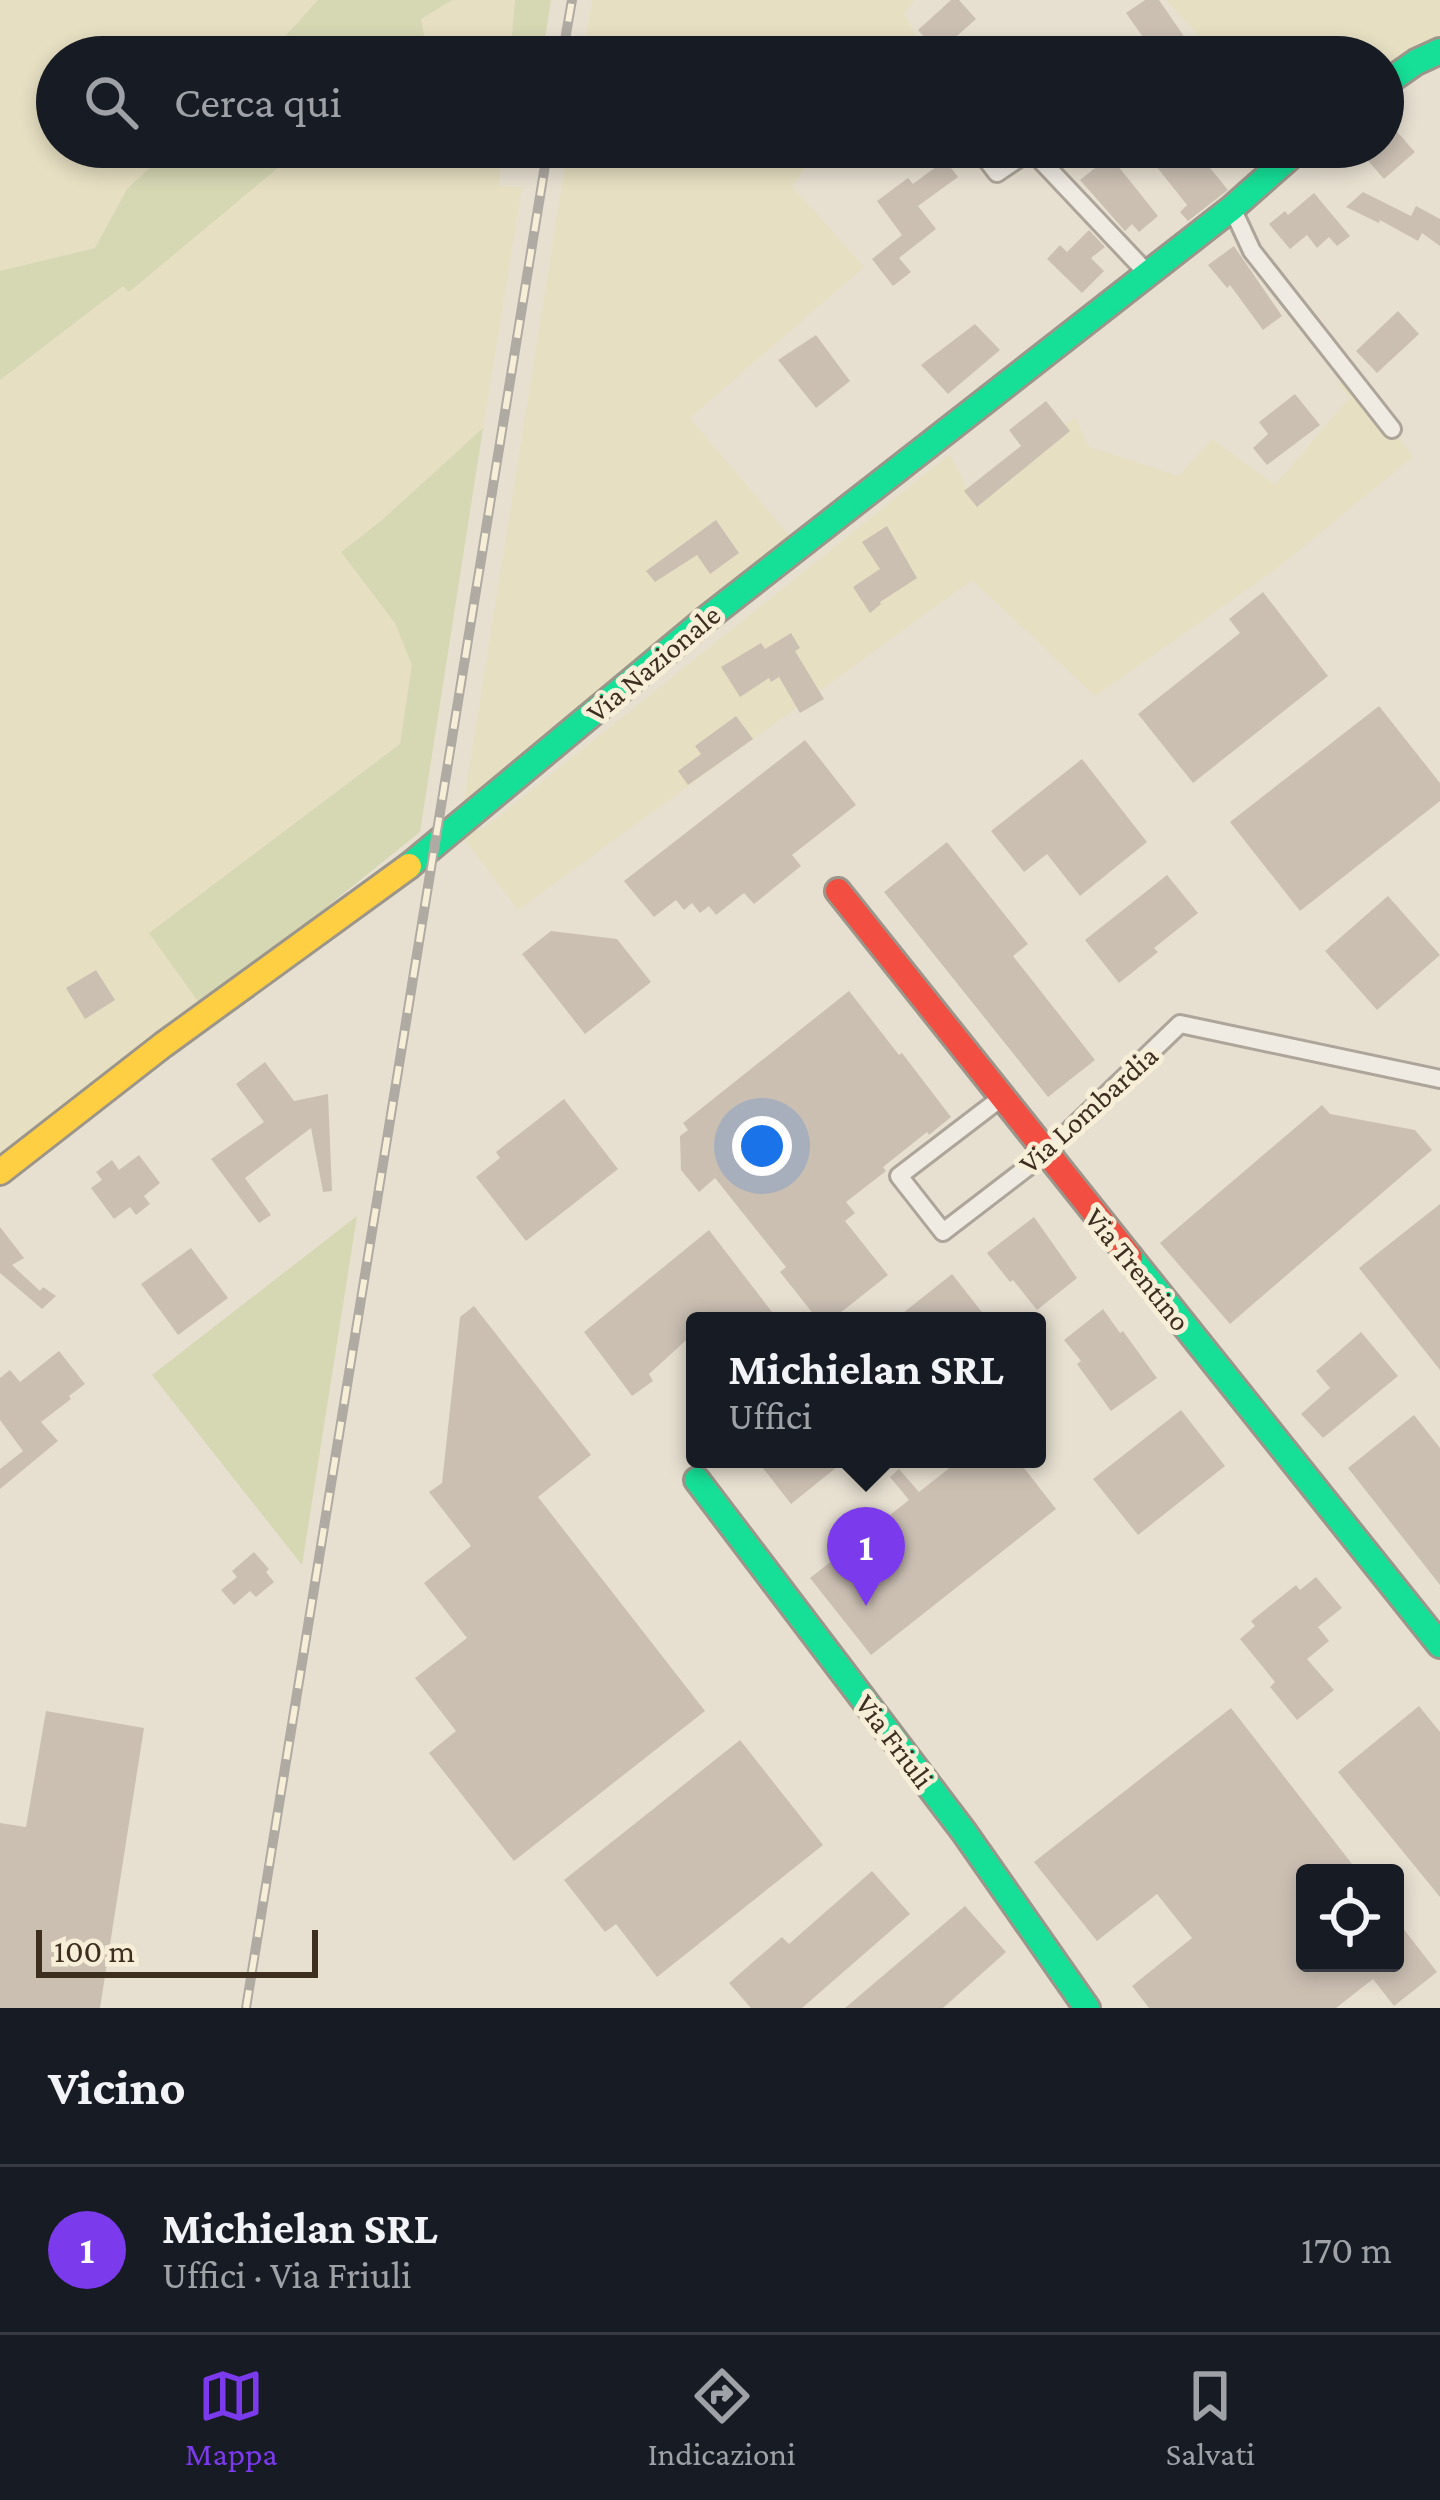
<!DOCTYPE html>
<html lang="it">
<meta charset="utf-8">
<style>
body{margin:0;font-family:"Crimson Pro",serif;background:#242831;color:#f1f3f6}
.controls{position:absolute;right:36px;bottom:36px;display:grid;overflow:hidden;border-radius:12px;box-shadow:0 6px 18px #0003}
.controls button{width:108px;height:108px;display:grid;place-items:center;padding:0;border:0;border-bottom:3px solid #363941;background:#171b24;color:#f1f3f6;font:60px sans-serif}
.scale{position:absolute;left:36px;bottom:30px;width:282px;box-sizing:border-box;padding-left:12px;border:6px solid #3d2e20;border-top:0;font-size:33px;line-height:42px;white-space:nowrap;color:#3d2e20;-webkit-text-stroke:9px #f7eed8;paint-order:stroke}
.you{position:absolute;left:762px;top:1146px;width:42px;height:42px;margin:-30px;border:9px solid #fff;border-radius:50%;background:#1a73e8;box-shadow:0 0 0 18px #1a73e833}
.badge{display:grid;place-items:center;width:78px;height:78px;border-radius:50%;background:#7c3aed;color:#fff;font-size:39px;font-weight:700}
.pin{position:absolute;translate:-50% -99px;filter:drop-shadow(0 3px 6px #0008)}
.pin::after{content:'';position:absolute;top:63px;width:42px;height:36px;background:inherit;clip-path:polygon(0 0,100% 0,50% 100%)}
.popup{position:absolute;left:686px;top:1312px;width:360px;height:156px;box-sizing:border-box;display:grid;place-content:center;border-radius:12px;background:#171b24;filter:drop-shadow(0 3px 9px #0005);font-size:39px;white-space:nowrap;color:#9ea1a6}
.popup b{font-size:45px;color:#f1f3f6}
.popup::after{content:'';position:absolute;left:50%;top:100%;margin-left:-24px;border:24px solid transparent;border-top-color:#171b24}
.list{margin:0;padding:0;list-style:none}
h2{display:flex;justify-content:space-between;align-items:center;height:156px;margin:0;padding:0 48px;font-size:51px}
h2 small{font-size:39px;font-weight:400;color:#9ea1a6}
.list li{display:grid;grid-template-columns:78px 1fr auto;gap:36px;align-items:center;box-sizing:border-box;height:168px;padding:0 48px;border-top:3px solid #363941}
.list b{display:block;font-size:45px;white-space:nowrap}
.list p{margin:0;font-size:39px;white-space:nowrap;color:#9ea1a6}
.list em{font-size:39px;font-style:normal;color:#9ea1a6}
.icon{flex:none;width:66px;height:66px;fill:none;stroke:currentColor;stroke-width:2;stroke-linecap:round;stroke-linejoin:round}
.map{position:relative;flex:none;width:1440px;height:2008px;overflow:hidden}
.search{position:absolute;background:#171b24;box-shadow:0 6px 18px #0003;left:36px;right:36px;top:36px;height:132px;display:flex;align-items:center;gap:30px;box-sizing:border-box;padding:0 42px;border-radius:66px;color:#9ea1a6;font-size:45px}
.sheet{height:324px;background:#171b24}
nav{display:flex;justify-content:space-around;align-items:center;box-sizing:border-box;height:168px;border-top:3px solid #363941;background:#171b24;font-size:33px;color:#9ea1a6}
nav a{display:grid;justify-items:center;gap:6px}
nav .on{color:#7c3aed}
.map>svg:first-child{display:block}
.farmland{fill:#e6dfc2}
.green{fill:#d6d7b3}
.building{fill:#cbbfb2}
.lines{fill:none;stroke-linecap:round;stroke-linejoin:round}
.street-casing{stroke:#ada599;stroke-width:22}
.fast-casing{stroke:#9c958a;stroke-width:30}
.slow-casing{stroke:#9c958a;stroke-width:30}
.jam-casing{stroke:#9c958a;stroke-width:30}
.street{stroke:#efebe3;stroke-width:16}
.fast{stroke:#16e098;stroke-width:24}
.slow{stroke:#ffcf43;stroke-width:24}
.jam{stroke:#f24e42;stroke-width:24}
.rail-casing{stroke:#afaaa2;stroke-width:10}
.rail{stroke:#f7eed8;stroke-width:6;stroke-dasharray:18;stroke-linecap:butt}
.labels{text-anchor:middle;dominant-baseline:central;stroke-width:10;stroke-linejoin:round;paint-order:stroke}
.street-label{font-size:30px;fill:#3d2e20;stroke:#f7eed8}
</style>
<div class="map">
<svg width="1440" height="2008" viewBox="0 0 1440 2008">
<rect width="100%" height="100%" fill="#e7e0d1"/>
<path class="farmland" d="M 0,0 L 318,0 L 266,57 L 57,57 L 57,147 L 172,147 L 127,189 L 95,248 L 0,271 Z
M 452,0 L 515,0 L 510,57 L 411,57 L 426,45 L 421,19 Z
M 592,0 L 915,0 L 904,13 L 928,57 L 583,57 Z
M 1166,0 L 1440,0 L 1440,52 L 1383,79 L 1383,57 L 1218,57 Z
M 303,147 L 502,147 L 499,186 L 522,187 L 483,428 L 381,521 L 341,552 L 395,623 L 413,665 L 400,744 L 150,932 L 202,1007 L 0,1162 L 0,380 L 123,285 L 129,292 Z
M 568,147 L 820,147 L 792,186 L 864,267 L 690,418 L 794,541 L 678,627 L 464,801 Z
M 1354,377 L 1413,457 L 1276,569 L 1095,696 L 972,580 L 518,910 L 460,834 L 484,828 L 950,454 L 974,502 L 1075,417 L 1089,447 L 1179,476 L 1212,439 L 1275,485 L 1350,397 L 1338,385 Z"/>
<path class="green" d="M 318,0 L 452,0 L 421,19 L 426,45 L 411,57 L 266,57 Z
M 515,0 L 551,0 L 542,57 L 510,57 Z
M 172,147 L 303,147 L 129,292 L 123,286 L 0,380 L 0,271 L 95,248 L 127,189 Z
M 483,428 L 420,832 L 202,1007 L 149,933 L 400,744 L 412,665 L 395,623 L 341,552 L 381,521 Z
M 357,1216 L 302,1565 L 152,1375 Z"/>
<path class="building" d="M 951,0 L 959,0 L 976,19 L 938,53 L 918,30 Z
M 1145,0 L 1159,0 L 1190,45 L 1173,57 L 1157,57 L 1126,13 Z
M 1383,116 L 1415,152 L 1384,179 L 1356,147 L 1383,147 Z
M 1141,147 L 1193,147 L 1228,190 L 1188,221 L 1180,212 L 1187,205 Z
M 1110,156 L 1158,216 L 1139,232 L 1132,224 L 1125,231 L 1080,180 Z
M 945,160 L 958,177 L 918,206 L 936,229 L 899,258 L 911,272 L 893,286 L 872,259 L 902,235 L 877,201 L 908,178 L 913,184 Z
M 1363,192 L 1411,216 L 1416,206 L 1440,219 L 1440,246 L 1422,233 L 1418,241 L 1380,220 L 1379,223 L 1346,207 Z
M 1314,193 L 1350,236 L 1337,246 L 1329,237 L 1317,248 L 1307,235 L 1290,249 L 1269,224 L 1285,211 L 1288,215 Z
M 1089,230 L 1105,247 L 1091,258 L 1104,271 L 1082,293 L 1047,259 L 1060,245 L 1067,252 Z
M 1234,246 L 1282,316 L 1263,330 L 1230,285 L 1227,288 L 1208,265 Z
M 1398,311 L 1419,334 L 1377,373 L 1356,351 Z
M 975,324 L 1000,350 L 948,394 L 921,365 Z
M 816,335 L 850,381 L 816,408 L 778,360 Z
M 1295,394 L 1320,425 L 1267,465 L 1253,448 L 1268,434 L 1259,422 Z
M 1046,401 L 1070,431 L 977,507 L 964,491 L 1021,446 L 1009,430 Z
M 716,520 L 739,553 L 710,574 L 697,555 L 655,582 L 646,571 Z
M 887,526 L 917,578 L 880,602 L 881,604 L 870,613 L 853,587 L 880,569 L 862,542 Z
M 1263,592 L 1328,676 L 1193,783 L 1138,714 L 1240,633 L 1229,619 Z
M 791,633 L 800,648 L 795,651 L 824,699 L 800,713 L 779,677 L 771,682 L 769,678 L 740,697 L 721,667 L 761,643 L 765,649 Z
M 1379,706 L 1440,783 L 1440,801 L 1300,911 L 1230,822 Z
M 736,716 L 753,739 L 688,785 L 678,771 L 701,754 L 695,746 Z
M 805,740 L 856,805 L 792,855 L 801,866 L 754,904 L 744,893 L 716,915 L 709,906 L 700,913 L 692,903 L 684,910 L 676,900 L 654,917 L 624,881 Z
M 1082,759 L 1147,842 L 1080,896 L 1047,854 L 1024,872 L 991,831 Z
M 947,842 L 1028,944 L 1013,956 L 1095,1060 L 1048,1097 L 884,892 Z
M 1167,875 L 1198,913 L 1154,948 L 1158,952 L 1119,983 L 1085,940 Z
M 1388,896 L 1440,955 L 1377,1010 L 1325,951 Z
M 551,931 L 617,939 L 651,982 L 585,1034 L 522,954 Z
M 96,970 L 115,1000 L 85,1019 L 66,988 Z
M 849,991 L 899,1055 L 902,1053 L 951,1117 L 929,1135 L 927,1132 L 883,1167 L 886,1171 L 846,1202 L 855,1213 L 845,1221 L 888,1275 L 830,1321 L 819,1321 L 780,1272 L 786,1267 L 715,1178 L 699,1192 L 681,1170 L 680,1136 L 688,1130 L 683,1123 Z
M 265,1062 L 294,1101 L 328,1094 L 332,1191 L 323,1192 L 311,1128 L 245,1178 L 271,1215 L 259,1223 L 211,1159 L 264,1122 L 236,1084 Z
M 564,1099 L 618,1169 L 526,1241 L 476,1177 L 500,1158 L 496,1152 Z
M 1322,1105 L 1330,1114 L 1415,1130 L 1432,1150 L 1230,1324 L 1160,1243 Z
M 139,1155 L 160,1183 L 144,1196 L 150,1204 L 136,1215 L 130,1207 L 114,1219 L 91,1188 L 102,1180 L 96,1172 L 112,1160 L 119,1170 Z
M 1440,1204 L 1440,1370 L 1359,1268 Z
M 1034,1217 L 1077,1278 L 1037,1310 L 1013,1280 L 1010,1282 L 987,1253 Z
M 0,1227 L 24,1258 L 12,1265 L 40,1291 L 43,1287 L 56,1296 L 42,1309 L 0,1273 Z
M 709,1230 L 779,1321 L 695,1321 L 695,1332 L 649,1374 L 653,1381 L 632,1396 L 584,1332 Z
M 191,1248 L 228,1298 L 178,1335 L 141,1284 Z
M 952,1274 L 989,1321 L 893,1321 Z
M 474,1306 L 591,1455 L 538,1497 L 705,1711 L 514,1861 L 429,1753 L 456,1731 L 415,1678 L 467,1638 L 424,1583 L 471,1546 L 429,1492 L 442,1483 L 460,1317 Z
M 1103,1309 L 1120,1333 L 1123,1331 L 1157,1378 L 1111,1411 L 1077,1364 L 1081,1361 L 1064,1340 Z
M 1361,1332 L 1398,1376 L 1323,1438 L 1301,1414 L 1330,1388 L 1316,1371 Z
M 59,1351 L 85,1384 L 69,1396 L 71,1399 L 41,1422 L 58,1441 L 0,1489 L 0,1469 L 23,1451 L 0,1420 L 0,1378 L 10,1370 L 20,1382 Z
M 1181,1410 L 1225,1466 L 1138,1535 L 1093,1479 Z
M 1414,1415 L 1440,1448 L 1440,1585 L 1348,1468 Z
M 756,1459 L 847,1459 L 791,1504 Z
M 961,1459 L 1017,1459 L 1056,1509 L 871,1655 L 810,1578 L 909,1500 L 890,1477 L 899,1469 L 919,1492 Z
M 254,1552 L 269,1569 L 266,1572 L 274,1582 L 256,1597 L 250,1591 L 234,1605 L 221,1590 L 237,1577 L 232,1571 Z
M 1316,1577 L 1342,1608 L 1318,1627 L 1329,1641 L 1307,1659 L 1334,1690 L 1297,1720 L 1270,1687 L 1275,1682 L 1240,1639 L 1255,1626 L 1251,1621 L 1296,1585 L 1300,1590 Z
M 1419,1706 L 1440,1732 L 1440,1897 L 1338,1772 Z
M 1231,1708 L 1359,1873 L 1305,1873 L 1305,1963 L 1395,1963 L 1395,1918 L 1437,1972 L 1394,2006 L 1373,1979 L 1336,2008 L 1149,2008 L 1132,1986 L 1192,1938 L 1157,1894 L 1097,1941 L 1034,1862 Z
M 46,1711 L 144,1728 L 100,2008 L 0,2008 L 0,1823 L 26,1827 Z
M 740,1740 L 823,1845 L 657,1977 L 616,1924 L 605,1932 L 564,1880 Z
M 872,1871 L 910,1914 L 802,2008 L 751,2008 L 729,1983 L 782,1937 L 789,1944 Z
M 965,1906 L 1006,1952 L 943,2008 L 845,2008 Z"/>
<g class="lines">
<g class="street-casing">
<path id="street" d="M 1007,57 L 1018,52
M 977,147 L 997,173 L 1031,150 L 1148,274
M 1232,208 L 1252,251 L 1392,429
M 1001,1098 L 899,1176 L 943,1232 L 1046,1153 L 1180,1024 L 1440,1079"/>
</g>
<g class="fast-casing">
<path id="fast" d="M 1383,85 L 1416,62 L 1440,51
M 409,866 L 706,619 L 1232,208 L 1301,147
M 1130,1257 L 1440,1645
M 697,1480 L 964,1832 L 1087,2008"/>
</g>
<g class="slow-casing">
<path id="slow" d="M 0,1172 L 163,1045 L 409,866"/>
</g>
<g class="jam-casing">
<path id="jam" d="M 838,891 L 1130,1257"/>
</g>
<use href="#street" class="street"/>
<use href="#fast" class="fast"/>
<use href="#slow" class="slow"/>
<use href="#jam" class="jam"/>
<g class="rail-casing">
<path id="rail" d="M 562,57 L 572,0
M 246,2008 L 548,147"/>
</g>
<use href="#rail" class="rail"/>
</g>
<g class="labels">
<g class="street-label">
<text transform="translate(653 663) rotate(-40)">Via Nazionale</text>
<text transform="translate(1088 1109) rotate(-42)">Via Lombardia</text>
<text transform="translate(1138 1269) rotate(51)">Via Trentino</text>
<text transform="translate(895 1741) rotate(53)">Via Friuli</text>
</g>
</g>
</svg>
<div class="controls">
<button><svg class="icon" aria-label="locate" viewBox="0 0 24 24"><circle cx="12" cy="12" r="6"/><path d="M12 2v4M12 18v4M2 12h4M18 12h4"/></svg></button>
</div>
<div class="scale">100 m</div>
<div class="you"></div>
<div class="pin badge" style="left:866px;top:1606px">1</div>
<div class="popup"><b>Michielan SRL</b>Uffici</div>
<div class="search"><svg class="icon" aria-label="search" viewBox="0 0 24 24"><circle cx="10" cy="10" r="6"/><path d="M15 15l6 6"/></svg>Cerca qui</div>
</div>
<section class="sheet">
<h2>Vicino<small></small></h2>
<ul class="list">
<li><span class="badge">1</span><div><b>Michielan SRL</b><p>Uffici · Via Friuli</p></div><em>170 m</em></li>
</ul>
</section>
<nav>
<a class="on"><svg class="icon" aria-label="map" viewBox="0 0 24 24"><path d="M3 6l6-2 6 2 6-2v14l-6 2-6-2-6 2zM9 4v14M15 6v14"/></svg>Mappa</a>
<a><svg class="icon" aria-label="directions" viewBox="0 0 24 24"><path d="M12 3l9 9-9 9-9-9zM9 14v-3h6M13 9l2 2-2 2"/></svg>Indicazioni</a>
<a><svg class="icon" aria-label="saved" viewBox="0 0 24 24"><path d="M7 4h10v16l-5-4-5 4z"/></svg>Salvati</a>
</nav>
